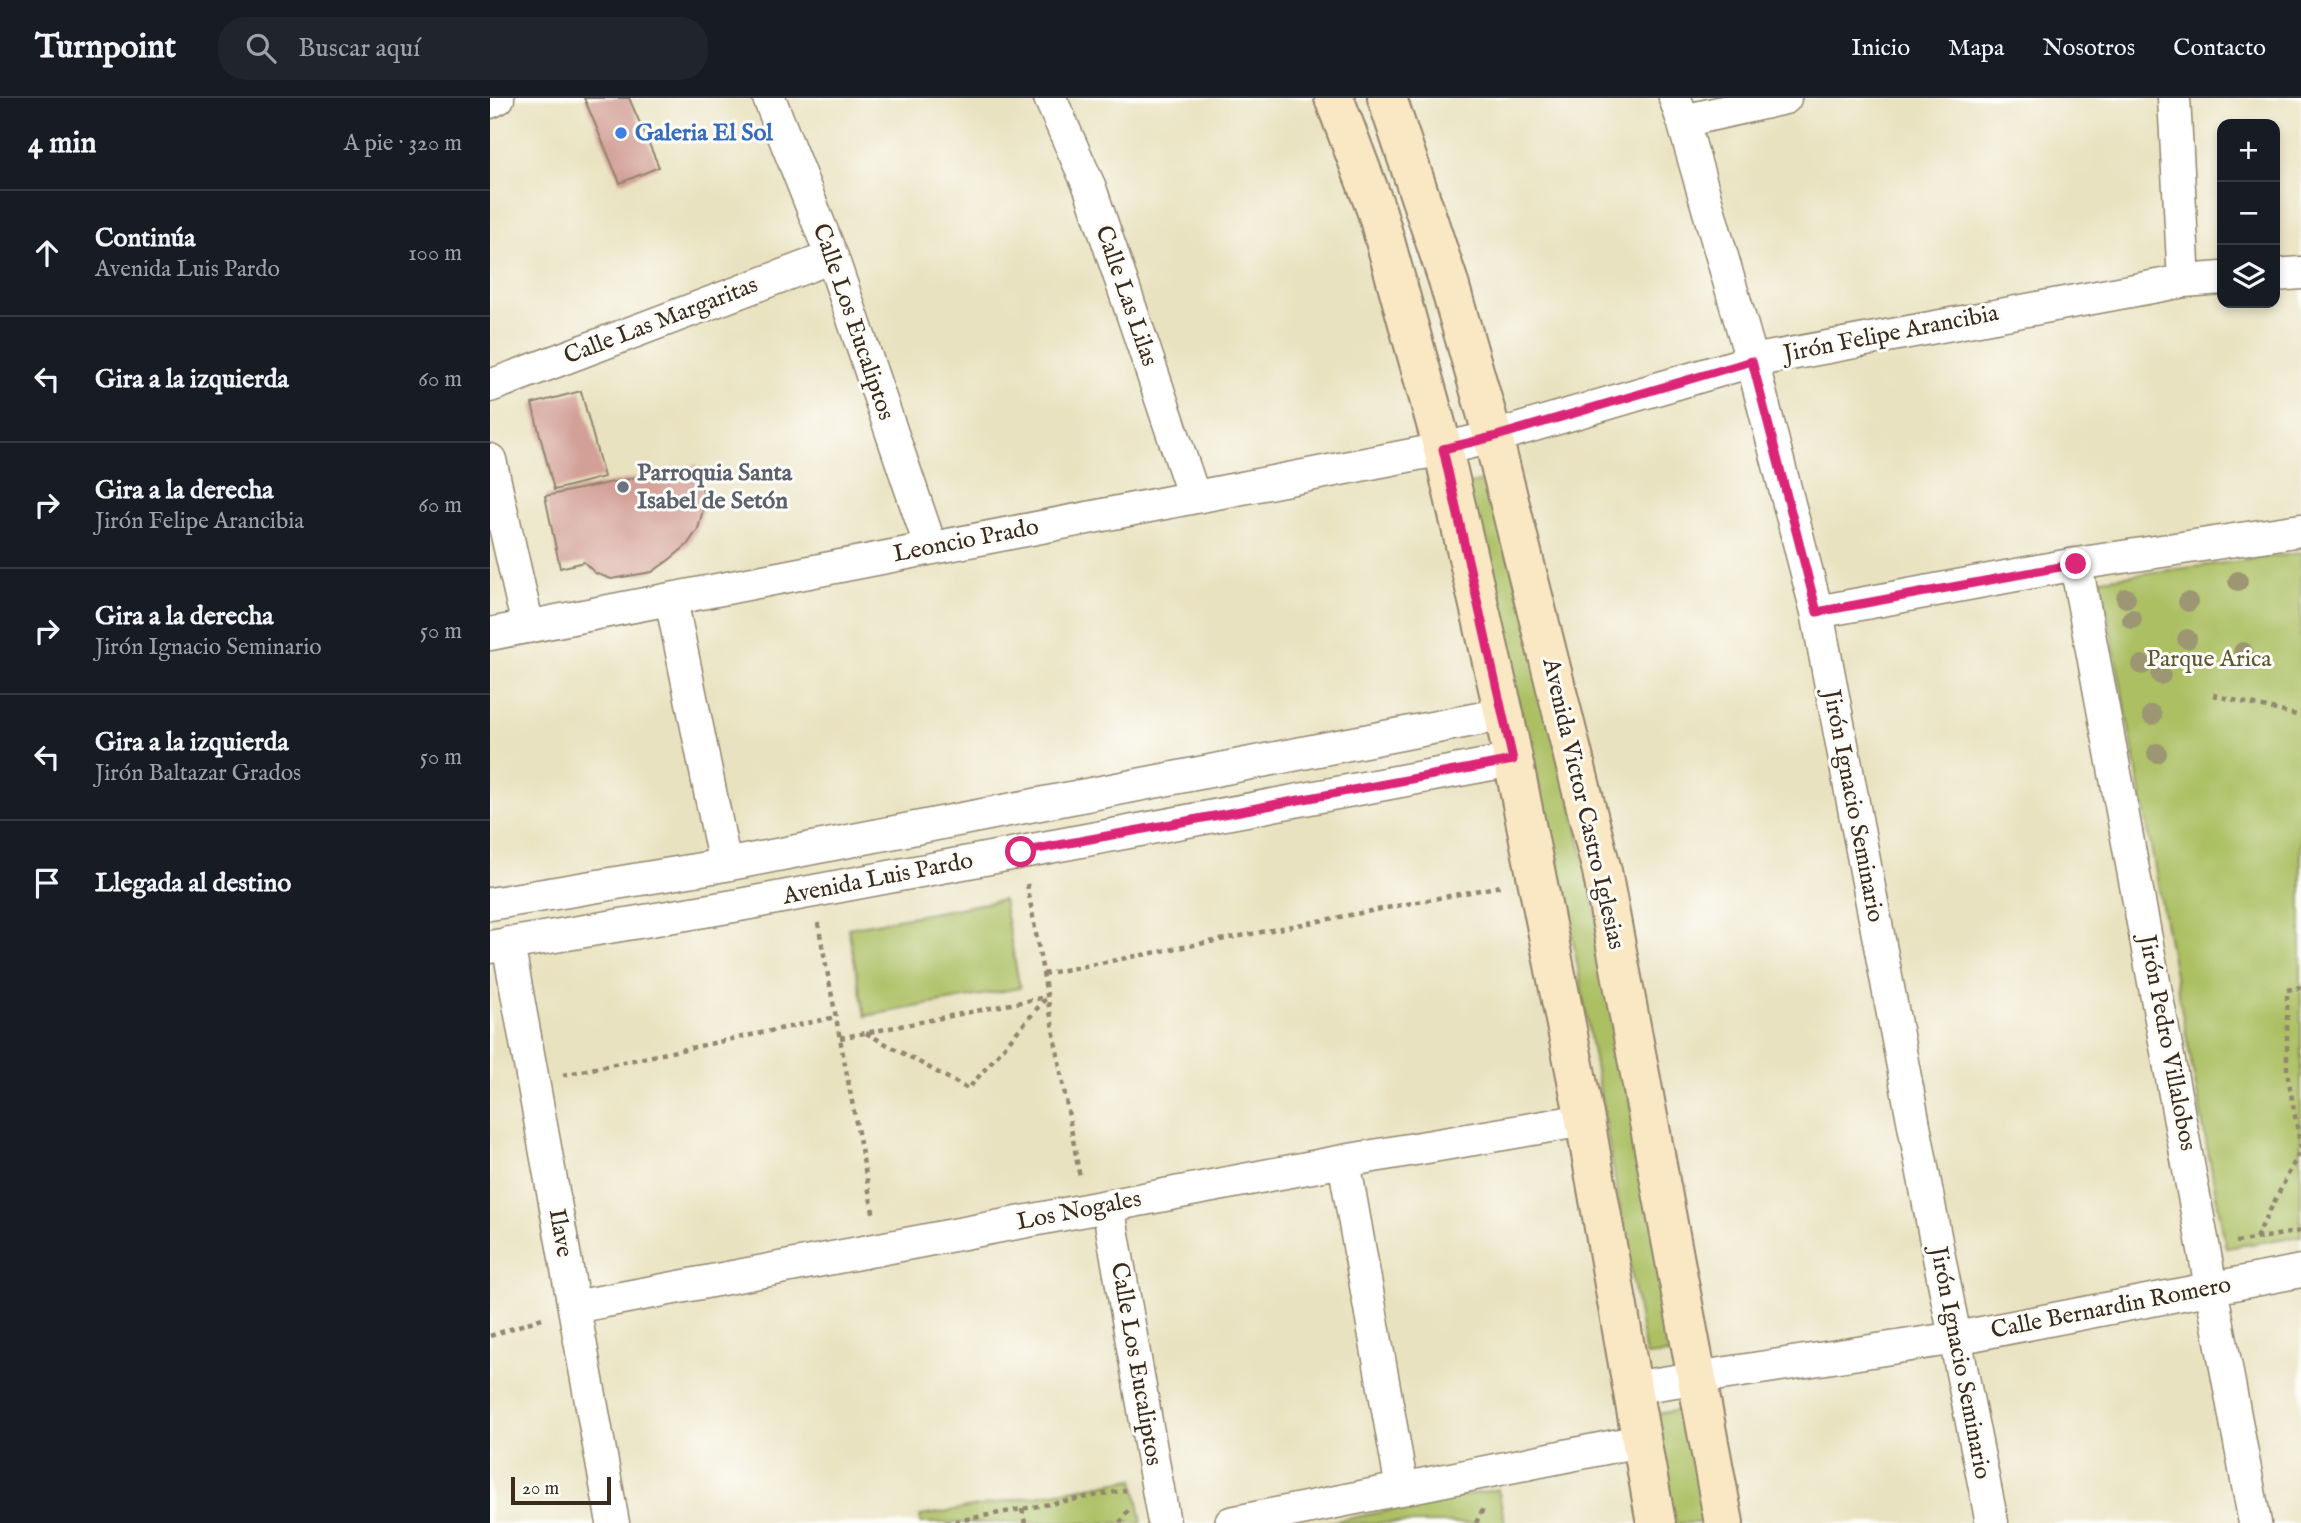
<!DOCTYPE html>
<html lang="es">
<meta charset="utf-8">
<style>
body{margin:0;font-family:"IM FELL English",serif;background:#20242c;color:#f1f3f6}
.controls{position:absolute;right:21px;top:21px;display:grid;overflow:hidden;border-radius:14px;box-shadow:0 4px 10px #0003}
.controls button{width:63px;height:63px;display:grid;place-items:center;padding:0;border:0;border-bottom:2px solid #363941;background:#171b24;color:#f1f3f6;font:35px sans-serif}
.scale{position:absolute;left:21px;bottom:18px;width:100px;box-sizing:border-box;padding-left:7px;border:4px solid #3b2a1e;border-top:0;font-size:19px;line-height:24px;white-space:nowrap;color:#3b2a1e;-webkit-text-stroke:5px #fdfcf7;paint-order:stroke}
.stop{position:absolute;width:21px;height:21px;margin:-16px;border:5px solid #db2777;border-radius:50%;background:#fff}
.stop.end{background:#db2777;border-color:#fff;box-shadow:0 2px 7px #0008}
.list{margin:0;padding:0;list-style:none}
h2{display:flex;justify-content:space-between;align-items:center;height:91px;margin:0;padding:0 28px;font-size:30px}
h2 small{font-size:23px;font-weight:400;color:#9ea1a6}
.list li{display:grid;grid-template-columns:46px 1fr auto;gap:21px;align-items:center;box-sizing:border-box;height:126px;padding:0 28px;border-top:2px solid #363941}
.list b{display:block;font-size:26px;white-space:nowrap}
.list p{margin:0;font-size:23px;white-space:nowrap;color:#9ea1a6}
.list em{font-size:23px;font-style:normal;color:#9ea1a6}
.icon{flex:none;width:38px;height:38px;fill:none;stroke:currentColor;stroke-width:2;stroke-linecap:round;stroke-linejoin:round}
.map{position:relative;flex:none;width:1811px;height:1425px;overflow:hidden}
header{display:flex;align-items:center;gap:42px;box-sizing:border-box;height:98px;padding:0 35px;background:#171b24;border-bottom:2px solid #363941}
header strong{font-size:33px}
nav{display:flex;gap:38px;margin-inline-start:auto;font-size:24px}
.search{width:490px;height:63px;background:#20242c;display:flex;align-items:center;gap:18px;box-sizing:border-box;padding:0 24px;border-radius:28px;color:#9ea1a6;font-size:26px}
main{display:flex}
aside{flex:1;background:#171b24}
.map>svg:first-child{display:block}
.green{fill:#acc064;stroke:#747541;stroke-width:2}
.building{fill:#d3a097}
.lines{fill:none;stroke-linecap:round;stroke-linejoin:round}
.street-casing{stroke:#92866f;stroke-width:35}
.secondary-casing{stroke:#92866f;stroke-width:42}
.path{stroke:#92866f;stroke-width:4.5;stroke-dasharray:5 5;stroke-linecap:butt}
.street{stroke:#fff;stroke-width:32}
.secondary{stroke:#fae7c3;stroke-width:38}
.tree{fill:#9c9672}
.route{stroke:#db2777;stroke-width:9}
.shop-dot{fill:#3f7fe0;stroke:#fdfcf7;stroke-width:2.5}
.worship-dot{fill:#6b7280;stroke:#fdfcf7;stroke-width:2.5}
.labels{text-anchor:middle;dominant-baseline:central;stroke-width:6;stroke-linejoin:round;paint-order:stroke}
.shop-label{font-size:24px;font-weight:bold;fill:#366cbe;stroke:#fdfcf7;text-anchor:start}
.street-label{font-size:24px;fill:#3b2a1e;stroke:#fdfcf7}
.worship-label{font-size:24px;font-weight:bold;fill:#5b616d;stroke:#fdfcf7;text-anchor:start}
.park-label{font-size:24px;fill:#5d5733;stroke:#fdfcf7}
</style>
<header>
<strong>Turnpoint</strong>
<div class="search"><svg class="icon" aria-label="search" viewBox="0 0 24 24"><circle cx="10" cy="10" r="6"/><path d="M15 15l6 6"/></svg>Buscar aquí</div>
<nav><a>Inicio</a><a>Mapa</a><a>Nosotros</a><a>Contacto</a></nav>
</header>
<main>
<aside>
<h2>4 min<small>A pie · 320 m</small></h2>
<ul class="list">
<li><svg class="icon" aria-label="ahead" viewBox="0 0 24 24"><path d="M12 20V5M6 11l6-6 6 6"/></svg><div><b>Continúa</b><p>Avenida Luis Pardo</p></div><em>100 m</em></li>
<li><svg class="icon" aria-label="left" viewBox="0 0 24 24"><path d="M17 20v-9H6M10 6l-5 5 5 5"/></svg><div><b>Gira a la izquierda</b></div><em>60 m</em></li>
<li><svg class="icon" aria-label="right" viewBox="0 0 24 24"><path d="M7 20v-9h11M14 6l5 5-5 5"/></svg><div><b>Gira a la derecha</b><p>Jirón Felipe Arancibia</p></div><em>60 m</em></li>
<li><svg class="icon" aria-label="right" viewBox="0 0 24 24"><path d="M7 20v-9h11M14 6l5 5-5 5"/></svg><div><b>Gira a la derecha</b><p>Jirón Ignacio Seminario</p></div><em>50 m</em></li>
<li><svg class="icon" aria-label="left" viewBox="0 0 24 24"><path d="M17 20v-9H6M10 6l-5 5 5 5"/></svg><div><b>Gira a la izquierda</b><p>Jirón Baltazar Grados</p></div><em>50 m</em></li>
<li><svg class="icon" aria-label="arrive" viewBox="0 0 24 24"><path d="M6 21V4h12l-3 4 3 4H6"/></svg><div><b>Llegada al destino</b></div></li>
</ul>
</aside>
<div class="map">
<svg width="1811" height="1425" viewBox="0 0 1811 1425">
<rect width="100%" height="100%" fill="#fdfcf7"/>
<filter id="ink" filterUnits="userSpaceOnUse"><feTurbulence type="fractalNoise" baseFrequency=".0143" numOctaves="2"/><feDisplacementMap in="SourceGraphic" scale="14" xChannelSelector="R" yChannelSelector="G"/><feConvolveMatrix kernelMatrix="1 2 1 2 8 2 1 2 1" color-interpolation-filters="sRGB"/></filter>
<filter id="wash" filterUnits="userSpaceOnUse"><feTurbulence type="fractalNoise" baseFrequency=".00686" numOctaves="4" result="noise"/><feDisplacementMap in="SourceGraphic" scale="28" xChannelSelector="R" yChannelSelector="G"/><feGaussianBlur stdDeviation="1.57" result="paint"/><feColorMatrix in="noise" values="0 0 0 0 0 0 0 0 0 0 0 0 0 0 0 0 0 1.4 0 .05"/><feComposite in="paint" operator="in"/></filter>
<g filter="url(#wash)">
<rect width="100%" height="100%" fill="#e9e2c0"/>
<path class="green" d="M 1006,380 L 1101,790 L 1188,1255 L 1156,1258 L 1073,785 L 975,387 Z
M 1811,455 L 1811,1138 L 1736,1150 L 1611,481 Z
M 513,802 L 530,890 L 375,918 L 358,830 Z
M 1195,1311 L 1217,1425 L 1182,1425 L 1162,1317 Z
M 644,1381 L 652,1425 L 431,1425 L 430,1418 Z
M 1008,1391 L 1015,1425 L 836,1425 Z"/>
<g id="blocks">
<path class="building" d="M 94,0 L 139,0 L 169,69 L 130,85 Z
M 91,293 L 114,379 L 64,392 L 42,306 Z
M 207,367 L 215,404 L 208,431 L 197,447 L 179,462 L 162,474 L 121,481 L 105,475 L 94,464 L 70,470 L 55,398 Z"/>
</g>
</g>
<g filter="url(#ink)">
<use href="#blocks" fill-opacity="0" stroke="#92866f" stroke-width="2"/>
<g class="lines">
<g class="street-casing">
<path id="street" d="M 279,0 L 342,159 L 441,450
M 560,0 L 600,90 L 704,399
M 1185,0 L 1193,23 L 1262,263 L 1327,514 L 1448,1154 L 1502,1425
M 1684,0 L 1694,183
M 0,4 L 8,0
M 1193,23 L 1295,0
M 1785,177 L 1811,175
M 0,288 L 342,159
M 0,362 L 38,529
M 1586,466 L 1765,1425
M 181,501 L 235,767
M 1327,514 L 1586,466 L 1811,432
M 0,536 L 953,351 L 1003,339 L 1262,263 L 1694,183 L 1732,180
M 0,806 L 235,767 L 1014,616
M 18,845 L 123,1425
M 0,849 L 244,808 L 1023,662
M 854,1063 L 912,1391
M 618,1108 L 674,1425
M 84,1209 L 854,1063 L 1095,1022
M 1140,1290 L 1466,1240 L 1811,1173
M 741,1425 L 1150,1343"/>
</g>
<g class="secondary-casing">
<path id="secondary" d="M 844,0 L 887,114 L 953,351 L 1014,616 L 1095,1022 L 1166,1425
M 897,0 L 958,182 L 1003,339 L 1112,773 L 1234,1425"/>
</g>
<path class="path" d="M 1723,597 L 1811,618
M 537,786 L 590,1080
M 328,825 L 384,1119
M 553,876 L 1011,788
M 376,935 L 478,991 L 557,899
M 350,940 L 556,899
M 73,977 L 346,919
M 1766,1140 L 1811,1051 L 1797,973 L 1797,892 L 1811,889
M 1746,1144 L 1811,1133
M 0,1238 L 55,1219
M 532,1411 L 535,1425
M 455,1425 L 636,1392
M 630,1425 L 639,1411
M 986,1425 L 995,1407"/>
<use href="#street" class="street"/>
<use href="#secondary" class="secondary"/>
</g>
<g class="tree">
<circle cx="1748" cy="483" r="10"/>
<circle cx="1636" cy="500" r="10"/>
<circle cx="1698" cy="504" r="10"/>
<circle cx="1642" cy="521" r="10"/>
<circle cx="1697" cy="541" r="10"/>
<circle cx="1753" cy="554" r="10"/>
<circle cx="1652" cy="567" r="10"/>
<circle cx="1671" cy="577" r="10"/>
<circle cx="1662" cy="617" r="10"/>
<circle cx="1667" cy="655" r="10"/>
</g>
</g>
<g class="lines" filter="url(#ink)">
<path class="route" d="M 531,754 L 1023,662 L 953,351 L 1003,339 L 1262,263 L 1327,514 L 1586,466"/>
</g>
<circle class="shop-dot" cx="131" cy="35" r="7"/>
<circle class="worship-dot" cx="133" cy="389" r="7"/>
<g class="labels">
<g class="shop-label">
<text x="145" y="35">Galeria El Sol</text>
</g>
<g class="street-label">
<text transform="translate(636 198) rotate(71)">Calle Las Lilas</text>
<text transform="translate(171 223) rotate(-21)">Calle Las Margaritas</text>
<text transform="translate(363 224) rotate(71)">Calle Los Eucaliptos</text>
<text transform="translate(1401 236) rotate(-11)">Jirón Felipe Arancibia</text>
<text transform="translate(476 443) rotate(-11)">Leoncio Prado</text>
<text transform="translate(1093 706) rotate(77)">Avenida Victor Castro Iglesias</text>
<text transform="translate(1363 708) rotate(79)">Jirón Ignacio Seminario</text>
<text transform="translate(388 781) rotate(-11)">Avenida Luis Pardo</text>
<text transform="translate(1677 945) rotate(79)">Jirón Pedro Villalobos</text>
<text transform="translate(589 1113) rotate(-11)">Los Nogales</text>
<text transform="translate(70 1135) rotate(80)">Ilave</text>
<text transform="translate(1621 1210) rotate(-11)">Calle Bernardin Romero</text>
<text transform="translate(1470 1265) rotate(79)">Jirón Ignacio Seminario</text>
<text transform="translate(646 1266) rotate(80)">Calle Los Eucaliptos</text>
</g>
<g class="worship-label">
<text x="147" y="375">Parroquia Santa<tspan x="147" dy="28">Isabel de Setón</tspan></text>
</g>
<g class="park-label">
<text x="1719" y="561">Parque Arica</text>
</g>
</g>
</svg>
<div class="controls">
<button>+</button>
<button>−</button>
<button><svg class="icon" aria-label="layers" viewBox="0 0 24 24"><path d="M12 4l9 5-9 5-9-5zM3 14l9 5 9-5"/></svg></button>
</div>
<div class="scale">20 m</div>
<div class="stop" style="left:531px;top:754px"></div>
<div class="stop end" style="left:1586px;top:466px"></div>
</div>
</main>
